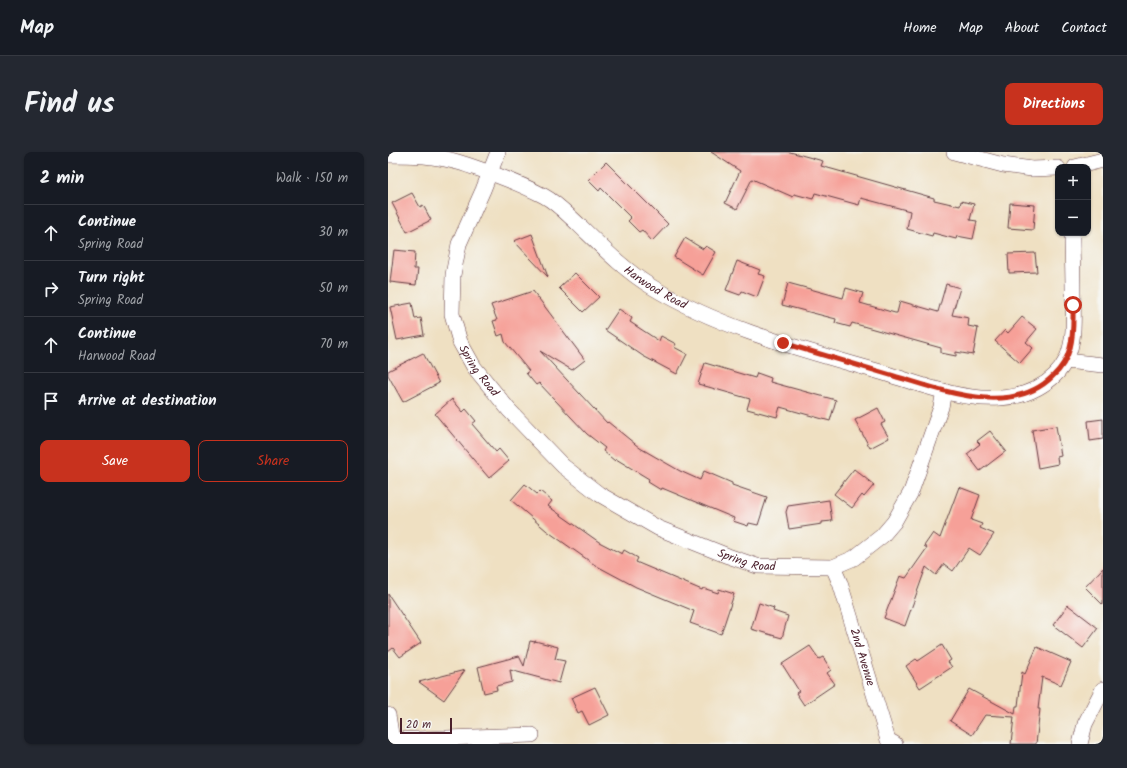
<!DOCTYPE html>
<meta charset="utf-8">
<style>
body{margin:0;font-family:Kalam,sans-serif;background:#242831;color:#f1f3f6}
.controls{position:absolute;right:12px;top:12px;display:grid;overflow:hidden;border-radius:8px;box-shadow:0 1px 3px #0004}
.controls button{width:36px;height:36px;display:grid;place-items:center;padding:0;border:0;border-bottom:1px solid #363941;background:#171b24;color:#f1f3f6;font:20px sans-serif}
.scale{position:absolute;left:12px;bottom:10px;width:52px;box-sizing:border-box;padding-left:4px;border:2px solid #4a1f2b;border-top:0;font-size:11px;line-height:14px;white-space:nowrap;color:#4a1f2b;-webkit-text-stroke:3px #f6f6f2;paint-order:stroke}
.stop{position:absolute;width:12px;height:12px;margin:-9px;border:3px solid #c8321e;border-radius:50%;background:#fff}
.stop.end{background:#c8321e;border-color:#fff;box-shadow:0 1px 4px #0008}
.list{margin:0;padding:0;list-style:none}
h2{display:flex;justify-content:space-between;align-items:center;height:52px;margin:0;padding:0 16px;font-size:17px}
h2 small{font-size:13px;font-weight:400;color:#9ea1a6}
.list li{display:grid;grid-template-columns:26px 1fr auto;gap:12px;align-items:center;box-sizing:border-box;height:56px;padding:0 16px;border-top:1px solid #363941}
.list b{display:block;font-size:15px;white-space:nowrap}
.list p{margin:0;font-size:13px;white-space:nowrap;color:#9ea1a6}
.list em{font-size:13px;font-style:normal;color:#9ea1a6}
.actions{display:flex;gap:8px;padding:12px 16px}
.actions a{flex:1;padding:9px 0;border:1px solid #c8321e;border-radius:8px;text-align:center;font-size:14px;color:#c8321e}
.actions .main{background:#c8321e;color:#fff}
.icon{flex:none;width:22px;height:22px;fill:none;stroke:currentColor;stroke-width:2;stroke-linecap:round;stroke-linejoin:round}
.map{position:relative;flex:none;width:715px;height:592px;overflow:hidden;border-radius:8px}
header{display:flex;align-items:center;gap:24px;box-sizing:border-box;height:56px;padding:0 20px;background:#171b24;border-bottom:1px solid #363941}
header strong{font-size:19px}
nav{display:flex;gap:22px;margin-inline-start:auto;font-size:14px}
.intro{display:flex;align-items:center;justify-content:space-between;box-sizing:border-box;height:96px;padding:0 24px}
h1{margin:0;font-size:28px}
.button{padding:10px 18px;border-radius:8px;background:#c8321e;color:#fff;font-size:14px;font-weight:700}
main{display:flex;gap:24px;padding:0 24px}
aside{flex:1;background:#171b24;border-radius:8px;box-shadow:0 1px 3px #0004}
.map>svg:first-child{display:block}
.building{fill:#f6a098}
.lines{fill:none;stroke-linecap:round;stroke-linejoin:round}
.street-casing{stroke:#633c42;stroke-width:16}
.street{stroke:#fff;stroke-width:15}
.route{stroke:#c8321e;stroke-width:5}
.labels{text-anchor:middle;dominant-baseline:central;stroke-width:3.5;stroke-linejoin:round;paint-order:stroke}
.street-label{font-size:12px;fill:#4a1f2b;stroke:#f6f6f2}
</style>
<header>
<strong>Map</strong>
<nav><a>Home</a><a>Map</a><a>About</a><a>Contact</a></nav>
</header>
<div class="intro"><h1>Find us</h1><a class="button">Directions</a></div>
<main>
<aside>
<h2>2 min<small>Walk · 150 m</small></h2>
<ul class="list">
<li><svg class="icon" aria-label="ahead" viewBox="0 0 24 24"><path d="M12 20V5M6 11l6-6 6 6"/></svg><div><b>Continue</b><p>Spring Road</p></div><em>30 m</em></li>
<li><svg class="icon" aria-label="right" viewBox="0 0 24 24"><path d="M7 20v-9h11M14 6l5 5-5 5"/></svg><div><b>Turn right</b><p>Spring Road</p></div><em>50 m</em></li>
<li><svg class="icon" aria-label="ahead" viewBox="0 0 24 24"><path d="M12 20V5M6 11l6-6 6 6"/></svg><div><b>Continue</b><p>Harwood Road</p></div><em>70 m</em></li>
<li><svg class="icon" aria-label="arrive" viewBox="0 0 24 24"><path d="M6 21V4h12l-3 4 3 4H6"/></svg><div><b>Arrive at destination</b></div></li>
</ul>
<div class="actions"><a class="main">Save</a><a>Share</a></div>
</aside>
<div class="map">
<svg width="715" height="592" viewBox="0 0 715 592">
<rect width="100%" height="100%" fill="#f6f6f2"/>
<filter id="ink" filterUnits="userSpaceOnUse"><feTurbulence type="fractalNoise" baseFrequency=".025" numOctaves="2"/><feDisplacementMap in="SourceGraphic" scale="8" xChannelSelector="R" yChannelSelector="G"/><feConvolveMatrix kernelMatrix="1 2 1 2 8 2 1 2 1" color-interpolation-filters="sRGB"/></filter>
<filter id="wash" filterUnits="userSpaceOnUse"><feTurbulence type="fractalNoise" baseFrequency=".012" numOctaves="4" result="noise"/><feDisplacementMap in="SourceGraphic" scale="16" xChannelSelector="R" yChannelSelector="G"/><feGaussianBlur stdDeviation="0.9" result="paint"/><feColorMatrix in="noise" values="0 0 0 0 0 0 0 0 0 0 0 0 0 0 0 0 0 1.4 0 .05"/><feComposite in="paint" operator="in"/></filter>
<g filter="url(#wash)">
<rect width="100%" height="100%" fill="#efe0c2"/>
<g id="blocks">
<path class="building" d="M 323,0 L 402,0 L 435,9 L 433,14 L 546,46 L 546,48 L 572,54 L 573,49 L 586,52 L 582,68 L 589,69 L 585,87 L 569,84 L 568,87 L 545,81 L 544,84 L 519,77 L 522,59 L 473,46 L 471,53 L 427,41 L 425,47 L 406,42 L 405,45 L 364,27 L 349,57 L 337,51 L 352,19 Z
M 218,10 L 280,72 L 264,89 L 254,78 L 251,80 L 240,69 L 243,66 L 213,36 L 211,39 L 200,28 Z
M 24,41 L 32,55 L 35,53 L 43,68 L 19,80 L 4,51 Z
M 622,51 L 647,53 L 645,78 L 620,76 Z
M 144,82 L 160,125 L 126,89 Z
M 297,86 L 315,97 L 318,94 L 328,100 L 315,123 L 286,105 Z
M 6,98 L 27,100 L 26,117 L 30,117 L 28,133 L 2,130 Z
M 647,101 L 649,120 L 621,121 L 620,102 Z
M 349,109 L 372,118 L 370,122 L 377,124 L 369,145 L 354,139 L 352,143 L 338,138 Z
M 187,121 L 211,145 L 195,160 L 171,136 Z
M 400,131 L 455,146 L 458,136 L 475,141 L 472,151 L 507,161 L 509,161 L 512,149 L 550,160 L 558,132 L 572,136 L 564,163 L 581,166 L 580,174 L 590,176 L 585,203 L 568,200 L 568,204 L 553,201 L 553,196 L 464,171 L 462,175 L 447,171 L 448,167 L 394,153 Z
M 145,139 L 197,208 L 184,218 L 152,199 L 219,271 L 220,270 L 252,296 L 292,319 L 312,328 L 316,319 L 344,331 L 344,333 L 379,345 L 370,373 L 361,371 L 360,374 L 345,369 L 346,366 L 274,336 L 273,338 L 260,330 L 261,327 L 228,307 L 227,309 L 215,299 L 217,296 L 199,282 L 151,231 L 148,233 L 138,221 L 141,219 L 117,190 L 115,182 L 110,184 L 105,169 L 109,168 L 103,153 Z
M 24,151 L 27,167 L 33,166 L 36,183 L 9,188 L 2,155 Z
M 231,157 L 244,166 L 242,170 L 271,189 L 273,184 L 288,192 L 286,195 L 299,202 L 289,222 L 255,204 L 217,178 Z
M 634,165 L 649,177 L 638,190 L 645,196 L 632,211 L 607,189 L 617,178 L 620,181 Z
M 35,201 L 51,231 L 15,250 L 0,223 L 0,219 Z
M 317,211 L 367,226 L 369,221 L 383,226 L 382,230 L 448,248 L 442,269 L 392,255 L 389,265 L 359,257 L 362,247 L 310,232 Z
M 64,247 L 75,260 L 78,257 L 88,269 L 84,272 L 108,300 L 111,297 L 121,309 L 101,326 L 47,262 Z
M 490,256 L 497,270 L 493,272 L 501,286 L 482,296 L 467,268 Z
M 715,267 L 715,287 L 702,289 L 700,269 Z
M 668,274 L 673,304 L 669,305 L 670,312 L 650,316 L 644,278 Z
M 602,279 L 618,299 L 592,319 L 579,302 L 592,292 L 589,289 Z
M 466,317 L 486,333 L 476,345 L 474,343 L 464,356 L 446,342 Z
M 137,332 L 149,342 L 152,339 L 164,349 L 160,354 L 211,390 L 234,402 L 236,398 L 250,406 L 248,410 L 314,438 L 315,436 L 330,441 L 331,437 L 346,442 L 333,482 L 302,471 L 306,459 L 248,435 L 207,413 L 159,379 L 123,348 Z
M 571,335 L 592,343 L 583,368 L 594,372 L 592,376 L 606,382 L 592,403 L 581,396 L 565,419 L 556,412 L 548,423 L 538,415 L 517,474 L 496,466 L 512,424 L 518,426 L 539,396 L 536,394 L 545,381 L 552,386 Z
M 441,348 L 444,369 L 434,370 L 434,372 L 401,377 L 398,360 L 400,354 Z
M 715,416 L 715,453 L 697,435 Z
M 0,442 L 33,491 L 12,505 L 5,496 L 0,500 Z
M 371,451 L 386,456 L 385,459 L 400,464 L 394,486 L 363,477 Z
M 680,453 L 710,476 L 695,496 L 665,473 Z
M 142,489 L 147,490 L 147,489 L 170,495 L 167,507 L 177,509 L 171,531 L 122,518 L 124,530 L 108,534 L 109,538 L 96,541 L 90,515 L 131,504 L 136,514 Z
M 554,493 L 563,508 L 560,510 L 564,515 L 532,536 L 518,514 L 528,507 L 530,509 Z
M 422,494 L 431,507 L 435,505 L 443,518 L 439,521 L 447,532 L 416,553 L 408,541 L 411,539 L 394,512 Z
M 649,495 L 683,510 L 673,533 L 654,525 L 650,557 L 652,557 L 648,592 L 623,592 L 626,565 L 597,563 L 584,583 L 562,569 L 581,537 L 627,562 L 628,554 L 630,554 L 634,520 L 637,522 Z
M 77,518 L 56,548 L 31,530 Z
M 207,535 L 221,563 L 201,573 L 194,559 L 190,561 L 183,546 Z"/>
</g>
</g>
<g filter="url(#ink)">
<use href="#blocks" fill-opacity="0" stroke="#633c42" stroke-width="1"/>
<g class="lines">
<g class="street-casing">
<g id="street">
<path id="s1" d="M 110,0 L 95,38 L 71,92 L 65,123 L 64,162 L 72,190 L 86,215 L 121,258 L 175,314 L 211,342 L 270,376 L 340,404 L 369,414 L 445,415 L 466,406 L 494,384 L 506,370 L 523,340 L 553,255 L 556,239"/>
<path d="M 566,0 L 615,13 L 644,17 L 670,16"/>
<path id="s2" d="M 0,3 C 15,3 30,3 44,5 C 67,7 87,16 108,23 C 124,29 141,36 156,44 C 169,51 180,63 190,72 C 214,95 236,118 264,135 C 335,178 417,198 496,221 C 531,232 574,249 612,246 C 637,245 666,232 678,208 C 688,187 685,161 685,138 C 685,119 684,100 684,81"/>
<path d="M 687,15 L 715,8"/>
<path d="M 678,209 L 715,213"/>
<path id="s3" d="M 445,415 L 452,431 L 500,588 L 507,592"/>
<path d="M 0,563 L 4,588 L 4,592"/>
<path d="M 4,588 L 144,583"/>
<path d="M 692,592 L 697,572 L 715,537"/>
</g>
</g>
<use href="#street" class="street"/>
</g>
</g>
<g class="lines" filter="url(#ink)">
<path class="route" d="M 395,191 C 432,202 469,213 506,224 C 554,238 623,266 665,224 C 674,216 679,207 682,196 C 686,182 685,167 685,153"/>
</g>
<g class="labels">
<g class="street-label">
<text stroke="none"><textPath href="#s2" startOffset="308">Harwood Road</textPath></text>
<text stroke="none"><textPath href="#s1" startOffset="234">Spring Road</textPath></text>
<text stroke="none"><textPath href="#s1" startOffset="570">Spring Road</textPath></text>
<text stroke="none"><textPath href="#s3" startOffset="95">2nd Avenue</textPath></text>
</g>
</g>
</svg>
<div class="controls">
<button>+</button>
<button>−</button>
</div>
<div class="scale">20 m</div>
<div class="stop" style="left:685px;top:153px"></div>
<div class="stop end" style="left:395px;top:191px"></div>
</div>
</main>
